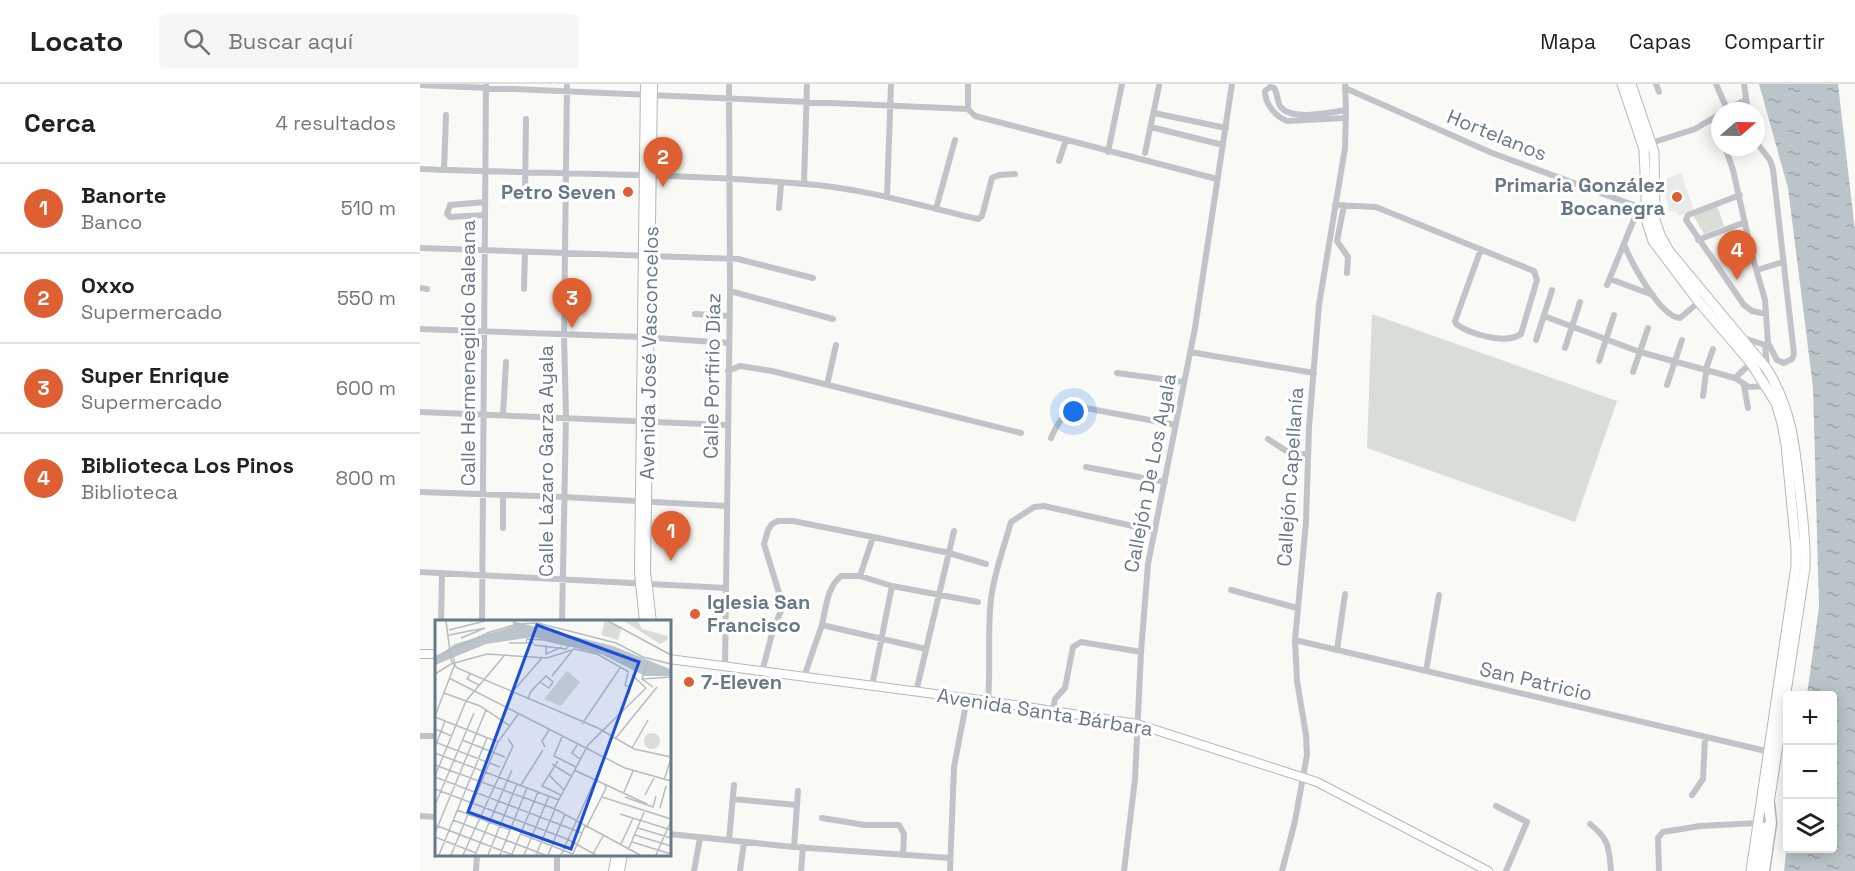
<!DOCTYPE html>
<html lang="es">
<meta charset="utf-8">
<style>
body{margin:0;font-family:"Space Grotesk",sans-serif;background:#f6f6f6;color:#222}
.controls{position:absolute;right:18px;bottom:18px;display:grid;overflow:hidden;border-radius:6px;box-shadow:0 3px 15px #0003}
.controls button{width:54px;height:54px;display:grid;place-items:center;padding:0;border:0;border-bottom:2px solid #e0e0e0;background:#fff;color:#222;font:30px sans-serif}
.compass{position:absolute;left:1291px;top:18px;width:54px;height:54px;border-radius:50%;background:#fff;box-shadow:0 3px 15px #0003;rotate:70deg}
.you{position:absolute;left:654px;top:328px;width:21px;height:21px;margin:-15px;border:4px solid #fff;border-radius:50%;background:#1a73e8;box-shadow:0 0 0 9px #1a73e833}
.badge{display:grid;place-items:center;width:39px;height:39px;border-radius:50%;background:#dd5f32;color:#fff;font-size:20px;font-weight:700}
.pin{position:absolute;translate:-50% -50px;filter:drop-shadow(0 2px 3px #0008)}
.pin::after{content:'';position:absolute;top:32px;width:21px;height:18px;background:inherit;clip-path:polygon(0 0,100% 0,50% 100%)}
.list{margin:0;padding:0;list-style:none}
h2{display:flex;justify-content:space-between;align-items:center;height:78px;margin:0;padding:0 24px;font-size:26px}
h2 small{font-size:20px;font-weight:400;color:#767676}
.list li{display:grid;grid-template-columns:39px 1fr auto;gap:18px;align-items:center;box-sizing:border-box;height:90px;padding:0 24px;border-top:2px solid #e0e0e0}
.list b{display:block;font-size:22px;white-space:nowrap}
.list p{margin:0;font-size:20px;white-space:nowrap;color:#767676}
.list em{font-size:20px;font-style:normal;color:#767676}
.icon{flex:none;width:33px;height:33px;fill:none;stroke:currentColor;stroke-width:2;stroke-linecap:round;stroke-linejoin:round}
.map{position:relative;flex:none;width:1435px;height:787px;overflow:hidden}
header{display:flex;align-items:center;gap:36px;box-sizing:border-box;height:84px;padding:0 30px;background:#fff;border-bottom:2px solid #e0e0e0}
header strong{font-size:28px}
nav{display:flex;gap:33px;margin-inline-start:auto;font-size:21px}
.search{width:420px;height:54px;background:#f6f6f6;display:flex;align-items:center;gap:15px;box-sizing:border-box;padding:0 21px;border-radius:6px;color:#767676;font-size:22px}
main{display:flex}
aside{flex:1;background:#fff}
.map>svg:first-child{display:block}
.built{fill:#e9ebea}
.green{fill:#d8ddd6}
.water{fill:url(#water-ripples)}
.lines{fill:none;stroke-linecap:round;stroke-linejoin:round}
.secondary-casing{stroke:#b3b8bd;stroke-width:10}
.primary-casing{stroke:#b4b8bd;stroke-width:11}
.highway-casing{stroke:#b4b8bb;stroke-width:13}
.street{stroke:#c0c4c8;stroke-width:6}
.secondary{stroke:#fff;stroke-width:8}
.primary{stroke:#fff;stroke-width:9}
.highway{stroke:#fff;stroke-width:10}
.poi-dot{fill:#dd5f32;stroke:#fff;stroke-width:2}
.labels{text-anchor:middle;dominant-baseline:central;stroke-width:6;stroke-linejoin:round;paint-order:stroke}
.street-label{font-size:20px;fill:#697886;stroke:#fff}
.poi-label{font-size:20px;font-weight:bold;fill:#697886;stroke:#fff;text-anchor:end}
.inset-road{fill:none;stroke:#b6bdc2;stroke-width:1.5}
.view{fill:#1d4ed8;fill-opacity:0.15;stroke:#1d4ed8;stroke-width:3}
.inset-edge{fill:none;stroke:#697886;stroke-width:3}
</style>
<header>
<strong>Locato</strong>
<div class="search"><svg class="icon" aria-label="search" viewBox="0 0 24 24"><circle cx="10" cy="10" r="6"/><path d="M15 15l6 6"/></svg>Buscar aquí</div>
<nav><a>Mapa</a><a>Capas</a><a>Compartir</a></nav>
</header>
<main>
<aside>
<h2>Cerca<small>4 resultados</small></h2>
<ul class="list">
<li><span class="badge">1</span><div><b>Banorte</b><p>Banco</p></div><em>510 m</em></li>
<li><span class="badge">2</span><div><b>Oxxo</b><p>Supermercado</p></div><em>550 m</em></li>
<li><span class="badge">3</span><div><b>Super Enrique</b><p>Supermercado</p></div><em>600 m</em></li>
<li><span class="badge">4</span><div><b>Biblioteca Los Pinos</b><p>Biblioteca</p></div><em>800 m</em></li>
</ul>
</aside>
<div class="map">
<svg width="1435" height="787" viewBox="0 0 1435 787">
<defs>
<pattern id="water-ripples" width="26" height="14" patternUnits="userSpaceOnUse" patternTransform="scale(1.5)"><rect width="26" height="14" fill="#bac4c9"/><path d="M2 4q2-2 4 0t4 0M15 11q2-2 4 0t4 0" fill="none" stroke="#9ba4a9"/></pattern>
</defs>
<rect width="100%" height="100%" fill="#f9f9f6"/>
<path class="built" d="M 1261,89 L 1274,126 L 1259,132 L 1256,128 L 1250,127 L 1241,99 L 1247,97 L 1247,94 Z"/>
<path class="green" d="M 1297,121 L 1304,142 L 1284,150 L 1273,131 Z
M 952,230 L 1197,317 L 1155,438 L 947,364 Z"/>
<path class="water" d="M 1339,0 L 1418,0 L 1435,147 L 1435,787 L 1364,787 L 1367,760 L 1368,764 L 1412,764 L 1412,612 L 1387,611 L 1399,523 L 1393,303 L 1368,104 Z"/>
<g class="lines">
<g class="secondary-casing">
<path id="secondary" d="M 224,538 L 219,488 L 225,0
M 232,538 L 226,488 L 233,0
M 0,570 L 16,570
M 249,575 L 568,617 L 717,640 L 897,698 L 1068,787
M 193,787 L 196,770
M 200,787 L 203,770"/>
</g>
<g class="primary-casing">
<path id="primary" d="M 1202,0 L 1224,65 L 1227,138 L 1233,157 L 1279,218 L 1331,279 L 1356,319 L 1362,339 L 1366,361 L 1376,464 L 1376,482 L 1331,787
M 1211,0 L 1234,68 L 1235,136 L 1241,153 L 1249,167 L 1347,285 C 1372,326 1375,363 1380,409 C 1383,434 1386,459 1385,484 L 1348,726
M 1338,787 L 1345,743"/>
</g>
<g class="highway-casing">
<path id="highway" d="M 1344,787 L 1351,739 L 1349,720"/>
</g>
<path class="street" d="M 1236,0 L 1239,8
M 1296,0 L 1307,25
M 1324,0 L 1328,27
M 0,1 L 548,25 L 555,32 L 797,95
M 925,4 L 1072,69 L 1219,123 L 1225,121
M 548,25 L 548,0
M 1305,26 L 1326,16
M 734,29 L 806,44
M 926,34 L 867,37 C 855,32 845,20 845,7 L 850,3 L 854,4 C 858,10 857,17 860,22 C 871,38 910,28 926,26
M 1293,35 L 1300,48
M 731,43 L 803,61
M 1336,58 L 1350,76 L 1353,85 L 1374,270 L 1372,275 L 1364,279 L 1357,276 L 1348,259
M 1231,59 L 1275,45 L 1300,30
M 1305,63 L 1313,86 L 1332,171 L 1345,216 L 1348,259 L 1345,261 L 1347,283
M 688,68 L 702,0
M 725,69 L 739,2
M 639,77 L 646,56
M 0,85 C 128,90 256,89 384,100 C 443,104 501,122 558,135 L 562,132 L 572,94 L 579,91 L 595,90
M 24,86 L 26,31
M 384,100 L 387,0
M 105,107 L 106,35
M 1320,111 L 1268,131 L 1266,136 L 1324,221 L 1332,227 L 1346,230
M 467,112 L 471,0
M 915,121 L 956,123 L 1114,187 L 1117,196 L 1101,250 C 1086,261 1050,250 1036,240 L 1035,237 L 1061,165
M 924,121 L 917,157 L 928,173 L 927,189
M 359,124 L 361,99
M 516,125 L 535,56
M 65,131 L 30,133 L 27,130 L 30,121 L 65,118
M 1278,156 L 1325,138
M 1204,160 C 1211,178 1240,233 1260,234 L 1279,218
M 0,164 L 318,175 L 393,194
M 1337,186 L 1363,178
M 1190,195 L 1233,211
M 1187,201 L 1219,123
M 0,204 L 7,205
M 104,205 L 105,168
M 310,207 L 413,235
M 275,230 L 309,232
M 1124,232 L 1220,268 L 1315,294 L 1329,303 L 1347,302
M 0,245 L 222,253 L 309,259
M 1323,254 L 1345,261
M 1116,256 L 1132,206
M 1145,264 L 1160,218
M 770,268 L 894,289
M 1179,277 L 1194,231
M 308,287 L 320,282 L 352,287 L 601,349
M 1213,288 L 1228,244
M 697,289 L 764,298
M 1315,294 L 1331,279
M 407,301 L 416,261
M 1247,301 L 1262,256
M 1324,301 L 1328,324
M 1283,312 L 1287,282 L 1293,265
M 0,328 L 307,341
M 83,331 L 86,278
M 631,354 C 637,340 644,328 660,323 L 756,341
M 848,355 L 871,370 L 888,370
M 666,383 L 745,398
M 0,408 L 144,413 L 307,422
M 83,444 L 83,412
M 0,488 L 306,504
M 440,492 L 453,453
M 811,506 L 877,524
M 21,538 L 22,489
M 62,538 L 66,0
M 142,538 L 146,332 L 144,251 L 147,0
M 402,541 L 506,565
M 875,556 L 1350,668
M 917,566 L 925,510
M 305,584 L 310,207 L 309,0
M 1006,587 L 1019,511
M 342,588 L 353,546 L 363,522 L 344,460 L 348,446 L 352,440 L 358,437 L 373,437 L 453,453 L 529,469 L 566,480
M 384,594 C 389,577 395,561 401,544 C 406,527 406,504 421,492 L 440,492 L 472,502 L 558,518
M 452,602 L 472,502
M 496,608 L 534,447
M 568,617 C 571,583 567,549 571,515 C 574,489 584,463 591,438 L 614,423 L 624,422 L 735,447
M 633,626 L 635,615 L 645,604 L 653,563 L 661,558 L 721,568
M 0,652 L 16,652
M 1272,711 L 1283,695 L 1285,654
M 313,715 L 377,721
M 1076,722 L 1107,738 L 1086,787
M 0,732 L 16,733
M 402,734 L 445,741 L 479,741 L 484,750 L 483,771
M 1170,740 C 1189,755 1189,763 1191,787
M 249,750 L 374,763 L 530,774
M 309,756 L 314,701
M 374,763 L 378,707
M 56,787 L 57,770
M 137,787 L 137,770
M 274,787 L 280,754
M 320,787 L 324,758
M 381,787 L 383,763
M 530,787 L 534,683 L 547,615
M 704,787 L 715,695 L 721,568 L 728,480 L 775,244 L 812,0
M 862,787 L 875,737 L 887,671 L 886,651 L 877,597 L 875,556 L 886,438 L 889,343 L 899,221 L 925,64 L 926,26 L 925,0
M 1239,787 L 1238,754 L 1243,748 L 1280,742 L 1338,739"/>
<use href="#secondary" class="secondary"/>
<use href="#primary" class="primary"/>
<use href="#highway" class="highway"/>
</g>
<g class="poi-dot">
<circle cx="208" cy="108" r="6"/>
<circle cx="1257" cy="113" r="6"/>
<circle cx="275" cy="530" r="6"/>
<circle cx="269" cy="598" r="6"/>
</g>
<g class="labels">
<g class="street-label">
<text transform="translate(1077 51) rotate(22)">Hortelanos</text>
<text transform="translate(48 269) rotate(-90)">Calle Hermenegildo Galeana</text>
<text transform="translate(229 269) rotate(-89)">Avenida José Vasconcelos</text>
<text transform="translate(292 292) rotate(-89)">Calle Porfirio Díaz</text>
<text transform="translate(126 377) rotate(-90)">Calle Lázaro Garza Ayala</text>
<text transform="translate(730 389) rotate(-79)">Callejón De Los Ayala</text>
<text transform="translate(870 393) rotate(-86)">Callejón Capellanía</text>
<text transform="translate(1116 597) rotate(13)">San Patricio</text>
<text transform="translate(625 628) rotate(9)">Avenida Santa Bárbara</text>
</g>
<g class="poi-label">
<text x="1245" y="101">Primaria González<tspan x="1245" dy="23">Bocanegra</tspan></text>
<text x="196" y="108">Petro Seven</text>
<text x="287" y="518" text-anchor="start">Iglesia San<tspan x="287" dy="23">Francisco</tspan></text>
<text x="281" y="598" text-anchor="start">7-Eleven</text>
</g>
</g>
<g transform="translate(15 536)">
<rect width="236" height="236" fill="#f9f9f6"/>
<path d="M 170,1 L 187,7 L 183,20 L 166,15 ZM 189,1 L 203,1 L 207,9 L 233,16 L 232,20 L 225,24 ZM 132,51 L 145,62 L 126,86 L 109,79 ZM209 121a8 8 0 1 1 16 0a8 8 0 1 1-16 0Z" fill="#d8ddd6"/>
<path d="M 77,1 L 178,26 L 235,49 L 236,56 L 210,56 L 168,35 L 98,17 L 51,24 L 0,45 L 0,38 L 20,24 L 79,6 Z" fill="#bac4c9"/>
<path class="inset-road" d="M 11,1 L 16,40 L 22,48 L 163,108 L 199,129 L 236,137M 173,1 L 236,35M 14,10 L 50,1M 52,13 L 83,4 L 103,3 L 181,23 L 208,37 L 236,44M 14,15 L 50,8M 26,18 L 50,8M 91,22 L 92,19 L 109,20 L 134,26 L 131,29M 74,23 L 99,23M 99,25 L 131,29M 111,25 L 111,34 L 127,27M 0,37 L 55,12M 212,43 L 207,59 L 218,67M 193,53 L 190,65 L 195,68 L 194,74M 0,54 L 16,44 L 52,34 L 112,38 L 140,29 L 162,34 L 194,52M 35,54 L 32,59 L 44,65M 197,55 L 211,68M 117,56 L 137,31M 14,58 L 190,148 L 236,161M 207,59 L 236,57M 78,71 L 107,38M 9,73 L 45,86 L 75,106M 93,79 L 95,73 L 98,69 L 111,56 L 118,62 L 114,68 L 105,62M 0,96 L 20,44 L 17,34M 0,97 L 63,122M 147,104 L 185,48M 0,109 L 17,116M 127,117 L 119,136 L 141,147M 180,119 L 222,67M 27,120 L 70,137M 0,122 L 65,147M 142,125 L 137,133 L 145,139M 0,127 L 10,101M 110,127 L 107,121 L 114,110M 197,128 L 213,100M 0,133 L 124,180M 123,141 L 107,166 L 126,175M 117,144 L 136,156M 0,145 L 120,189 L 205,235M 139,150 L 212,184M 114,155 L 129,170M 0,156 L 31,81 L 69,36M 0,157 L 147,213M 229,160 L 236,139M 86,165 L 108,130M 0,169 L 132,219 L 161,235M 189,172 L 198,151M 210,175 L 219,158M 167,177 L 236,199M 190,177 L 218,187 L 221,176M 0,185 L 39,93M 225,188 L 231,166M 119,189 L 153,125 L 211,68M 22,190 L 75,210M 185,194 L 236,210M 18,200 L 110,235M 0,205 L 78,235M 151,208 L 171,168 L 170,164M 203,208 L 236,218M 0,213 L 51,90M 86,214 L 138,234M 200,215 L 236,226M 0,217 L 41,233M 197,222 L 236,234M 186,224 L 198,198M 193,230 L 210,190M 77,234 L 103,172M 138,234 L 150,206M 158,234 L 168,216M 4,235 L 52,118M 16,235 L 63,122 L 84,93M 28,235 L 78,126 L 73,119M 40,235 L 77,150M 53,235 L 82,164M 65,235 L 92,168M 89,235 L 114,176M 101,235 L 120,189M 113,235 L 130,194M 126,235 L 160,160M 221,235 L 236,201"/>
<path class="view" d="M 102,5 L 204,42 L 136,229 L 33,192 Z"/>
<rect width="236" height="236" class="inset-edge"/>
</g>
</svg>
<div class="controls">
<button>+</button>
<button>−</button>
<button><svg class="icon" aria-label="layers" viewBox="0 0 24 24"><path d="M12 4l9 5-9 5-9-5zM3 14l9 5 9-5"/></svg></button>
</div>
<svg class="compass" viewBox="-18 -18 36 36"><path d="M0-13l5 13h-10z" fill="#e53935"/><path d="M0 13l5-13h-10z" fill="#767676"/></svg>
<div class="you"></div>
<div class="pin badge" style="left:251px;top:477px">1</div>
<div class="pin badge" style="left:243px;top:103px">2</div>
<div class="pin badge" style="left:152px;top:244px">3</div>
<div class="pin badge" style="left:1317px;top:196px">4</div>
</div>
</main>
